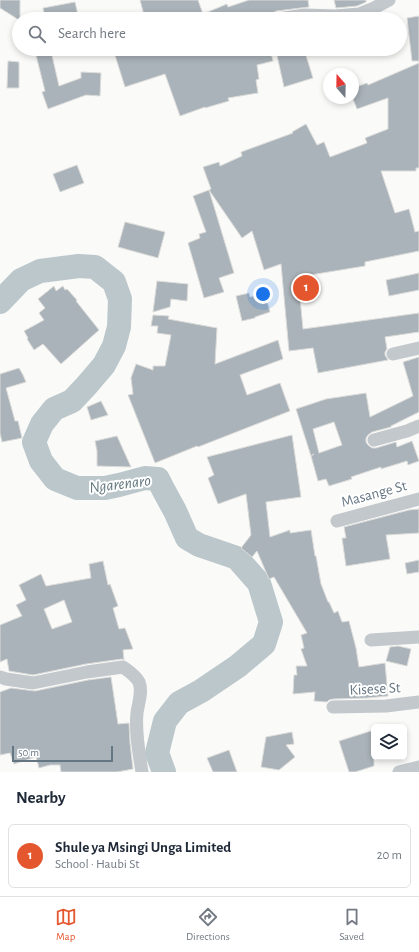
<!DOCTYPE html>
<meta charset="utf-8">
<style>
body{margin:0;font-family:"Alegreya Sans",sans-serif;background:#f6f6f7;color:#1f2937}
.controls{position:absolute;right:12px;bottom:12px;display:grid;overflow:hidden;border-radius:6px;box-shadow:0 2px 6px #0003}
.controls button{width:36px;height:36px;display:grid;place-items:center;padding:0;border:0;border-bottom:1px solid #e0e1e3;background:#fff;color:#1f2937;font:20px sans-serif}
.compass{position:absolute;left:323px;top:68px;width:36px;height:36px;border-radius:50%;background:#fff;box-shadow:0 2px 6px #0003;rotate:340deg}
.scale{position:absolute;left:12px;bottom:10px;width:101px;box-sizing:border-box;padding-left:4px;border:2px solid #657683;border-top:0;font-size:11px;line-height:14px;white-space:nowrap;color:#657683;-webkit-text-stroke:3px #fff;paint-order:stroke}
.you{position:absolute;left:263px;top:294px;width:14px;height:14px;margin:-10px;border:3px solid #fff;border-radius:50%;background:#1a73e8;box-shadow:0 0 0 6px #1a73e833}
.badge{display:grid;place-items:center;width:26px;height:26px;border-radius:50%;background:#e4572e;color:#fff;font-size:13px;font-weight:700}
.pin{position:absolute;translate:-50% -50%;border:2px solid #fff;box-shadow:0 1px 4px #0006}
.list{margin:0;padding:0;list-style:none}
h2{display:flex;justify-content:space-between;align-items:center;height:52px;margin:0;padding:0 16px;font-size:17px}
h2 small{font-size:13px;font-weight:400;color:#747a83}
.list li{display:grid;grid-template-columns:26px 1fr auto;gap:12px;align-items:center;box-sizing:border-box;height:64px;margin:0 8px 8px;padding:0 8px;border:1px solid #e0e1e3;border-radius:6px}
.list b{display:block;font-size:15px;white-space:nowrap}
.list p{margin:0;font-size:13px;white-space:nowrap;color:#747a83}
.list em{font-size:13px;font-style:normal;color:#747a83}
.icon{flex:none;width:22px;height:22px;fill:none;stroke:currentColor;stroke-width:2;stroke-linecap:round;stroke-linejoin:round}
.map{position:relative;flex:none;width:419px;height:772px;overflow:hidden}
.search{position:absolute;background:#fff;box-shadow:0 2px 6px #0003;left:12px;right:12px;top:12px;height:44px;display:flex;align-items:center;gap:10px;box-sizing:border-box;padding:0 14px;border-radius:22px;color:#747a83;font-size:15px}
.sheet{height:124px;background:#fff}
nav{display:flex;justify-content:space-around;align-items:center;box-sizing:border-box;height:56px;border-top:1px solid #e0e1e3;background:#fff;font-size:11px;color:#747a83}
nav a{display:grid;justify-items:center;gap:2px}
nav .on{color:#e4572e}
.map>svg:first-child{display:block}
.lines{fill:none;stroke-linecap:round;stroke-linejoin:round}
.river{stroke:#bbc7cb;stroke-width:24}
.building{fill:#aab3b9;stroke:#dcdcda;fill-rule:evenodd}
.street{stroke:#c3c8cc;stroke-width:13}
.labels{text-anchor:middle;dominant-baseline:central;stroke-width:4;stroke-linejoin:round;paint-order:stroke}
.street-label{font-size:15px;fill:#657683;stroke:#fff}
.water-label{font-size:16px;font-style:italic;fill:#60757c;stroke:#fff}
</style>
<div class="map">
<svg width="419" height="772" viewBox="0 0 419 772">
<rect width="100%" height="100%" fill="#fafaf8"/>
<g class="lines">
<path class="river" d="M 0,302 L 21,280 L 40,271 L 79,266 L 95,267 L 114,282 L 120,299 L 119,327 L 114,346 L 104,365 L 87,385 L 72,401 L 54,409 L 42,424 L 34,442 L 41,461 L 55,479 L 77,488 L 105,488 L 119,485 L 145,478 L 158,479 L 163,489 L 175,511 L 187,538 L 199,545 L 237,558 L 259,583 L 271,622 L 264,644 L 238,666 L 201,691 L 179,703 L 165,721 L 157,753 L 164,772"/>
</g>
<path class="building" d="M 0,0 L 20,0 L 20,19 L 19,20 L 0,8 Z
M 140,0 L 198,0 L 203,14 L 227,4 L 228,7 L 249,0 L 308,0 L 309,7 L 276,11 L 273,13 L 271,16 L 270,19 L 145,19 Z
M 334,0 L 366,0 L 366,2 L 357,6 L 336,8 Z
M 75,2 L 79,19 L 45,19 L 43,8 Z
M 419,16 L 419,61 L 412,61 L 407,18 Z
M 113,49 L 270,49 L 273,61 L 257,65 L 259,79 L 256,80 L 258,93 L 228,98 L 229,101 L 205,108 L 205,107 L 180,116 L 165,74 L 125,87 Z
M 282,49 L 304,49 L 313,78 L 284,87 L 276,51 Z
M 51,51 L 59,86 L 81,78 L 81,72 L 101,73 L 100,96 L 86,95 L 48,109 L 42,92 L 45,91 L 36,55 Z
M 8,61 L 19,62 L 19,88 L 7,88 Z
M 419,63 L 419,168 L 416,168 L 416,171 L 381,171 L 395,213 L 409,209 L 415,232 L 419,231 L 419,251 L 365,262 L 365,266 L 298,277 L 303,329 L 419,313 L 419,332 L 385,337 L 387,349 L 385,352 L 385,355 L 388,360 L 318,373 L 313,348 L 289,351 L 281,264 L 264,270 L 252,231 L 242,238 L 209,190 L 211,189 L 203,167 L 219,162 L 220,166 L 242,156 L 241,152 L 293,133 L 292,132 L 306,124 L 317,145 L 324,142 L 330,157 L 367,143 L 365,138 L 388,129 L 388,98 L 357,109 L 353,99 L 353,88 L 367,83 L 368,85 Z
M 77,165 L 84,183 L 60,192 L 53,174 Z
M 209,190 L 234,273 L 219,278 L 224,292 L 204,298 L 188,243 L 200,238 L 199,234 L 206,232 L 193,196 Z
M 125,222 L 165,232 L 158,258 L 118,247 Z
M 419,273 L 419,290 L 389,296 L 386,280 Z
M 157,281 L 188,284 L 187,301 L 171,299 L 170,307 L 153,312 Z
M 54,286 L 56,291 L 63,286 L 65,290 L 67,289 L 77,300 L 76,301 L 99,330 L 61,364 L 43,344 L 34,350 L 27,339 L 28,338 L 24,331 L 44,320 L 39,313 L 45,308 L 38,299 Z
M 249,293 L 250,297 L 265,293 L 270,312 L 255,317 L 255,318 L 242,321 L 236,296 Z
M 153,315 L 169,316 L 168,319 L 217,328 L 215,364 L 278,340 L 283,359 L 240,375 L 247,395 L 280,383 L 290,411 L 198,447 L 197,446 L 155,463 L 128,395 L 133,394 L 131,378 L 136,364 L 153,370 L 153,366 L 165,366 L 171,335 L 157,333 L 158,326 L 151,326 Z
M 419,357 L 419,412 L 391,426 L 391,427 L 372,432 L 368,435 L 366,438 L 366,442 L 368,445 L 372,448 L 376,448 L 396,442 L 397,447 L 412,441 L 419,461 L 408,465 L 407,461 L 381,469 L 381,467 L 351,477 L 352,479 L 329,486 L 326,479 L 318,481 L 311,456 L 314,454 L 311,456 L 296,409 L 326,399 L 366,393 L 370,417 L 413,396 L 403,362 ZM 334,422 L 342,445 L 319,453 L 313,429 Z
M 19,368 L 23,375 L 26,382 L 6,388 L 15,421 L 18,421 L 22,438 L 2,442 L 0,433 L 0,374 Z
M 101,401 L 108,415 L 91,420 L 87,407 Z
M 292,435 L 301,497 L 266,502 L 270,537 L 290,530 L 290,533 L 311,530 L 315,556 L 316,556 L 321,584 L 328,602 L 329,602 L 334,613 L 338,611 L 342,622 L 349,621 L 356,648 L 359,667 L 385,663 L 388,696 L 367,698 L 333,699 L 329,700 L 327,702 L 314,701 L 315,692 L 293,694 L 294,675 L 297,675 L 296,666 L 307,666 L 301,649 L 304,648 L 301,635 L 307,633 L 274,577 L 269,579 L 257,551 L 252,557 L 241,548 L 251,535 L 246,494 L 218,504 L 208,478 L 214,475 L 207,457 Z
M 117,436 L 131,467 L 97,466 L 97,451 L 95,441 Z
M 419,509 L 419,533 L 386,535 L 390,559 L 346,566 L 342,538 L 346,538 L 344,527 L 409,510 Z
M 419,560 L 419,572 L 407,574 L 405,563 Z
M 103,561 L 108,585 L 110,584 L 118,606 L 113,608 L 119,629 L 125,628 L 133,649 L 123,650 L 124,660 L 122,659 L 86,664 L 33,675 L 9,671 L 7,659 L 0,662 L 0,625 L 22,616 L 16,605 L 26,600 L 19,585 L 41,574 L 46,586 L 91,578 L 89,564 ZM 64,600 L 72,622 L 52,629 L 44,609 Z
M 398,646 L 411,649 L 407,666 L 386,661 L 390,647 Z
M 111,677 L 118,724 L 129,723 L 130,743 L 133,769 L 117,772 L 61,772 L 60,765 L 50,765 L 39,768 L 36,757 L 14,764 L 10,753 L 0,755 L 0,692 L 11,688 L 35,691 L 88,680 Z
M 374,730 L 374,766 L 355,772 L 349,772 L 339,741 Z
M 292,732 L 294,744 L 286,745 L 295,757 L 279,770 L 261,767 L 266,737 Z
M 229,750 L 237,772 L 213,772 L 207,758 Z"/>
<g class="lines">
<path class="street" d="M 278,19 L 305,15 L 335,16 L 359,14 L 374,8 L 389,0
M 393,354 L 419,348
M 374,440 L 407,431 L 419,426
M 337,521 L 419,499
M 371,640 L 419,637
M 0,677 L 6,679 L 33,683 L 87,672 L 123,667 C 130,672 135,675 139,682 C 143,692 138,704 137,713 C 135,732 139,753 142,772
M 333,707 L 386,706 L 419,702
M 399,772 L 419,767"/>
</g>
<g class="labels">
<g class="street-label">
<text transform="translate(374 494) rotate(-15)">Masange St</text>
<text transform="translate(375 689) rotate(-3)">Kisese St</text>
</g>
<g class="water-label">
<text transform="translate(120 484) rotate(-7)">Ngarenaro</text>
</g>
</g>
</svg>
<div class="controls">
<button><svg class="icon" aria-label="layers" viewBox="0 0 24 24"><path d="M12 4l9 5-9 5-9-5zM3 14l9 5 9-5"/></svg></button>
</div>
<svg class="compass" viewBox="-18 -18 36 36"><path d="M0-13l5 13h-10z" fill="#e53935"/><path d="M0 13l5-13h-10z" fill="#747a83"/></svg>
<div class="scale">50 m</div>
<div class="you"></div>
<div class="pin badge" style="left:306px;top:288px">1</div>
<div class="search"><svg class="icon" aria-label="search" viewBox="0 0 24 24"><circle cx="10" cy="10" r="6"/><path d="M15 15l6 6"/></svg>Search here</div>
</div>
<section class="sheet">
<h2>Nearby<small></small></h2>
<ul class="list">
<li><span class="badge">1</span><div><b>Shule ya Msingi Unga Limited</b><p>School · Haubi St</p></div><em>20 m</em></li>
</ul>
</section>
<nav>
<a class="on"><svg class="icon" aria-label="map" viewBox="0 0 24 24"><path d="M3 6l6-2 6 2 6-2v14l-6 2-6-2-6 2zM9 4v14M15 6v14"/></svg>Map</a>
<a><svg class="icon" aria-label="directions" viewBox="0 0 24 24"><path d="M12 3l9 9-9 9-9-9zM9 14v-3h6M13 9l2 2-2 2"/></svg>Directions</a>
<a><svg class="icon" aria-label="saved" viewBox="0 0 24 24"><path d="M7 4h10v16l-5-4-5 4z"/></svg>Saved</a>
</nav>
